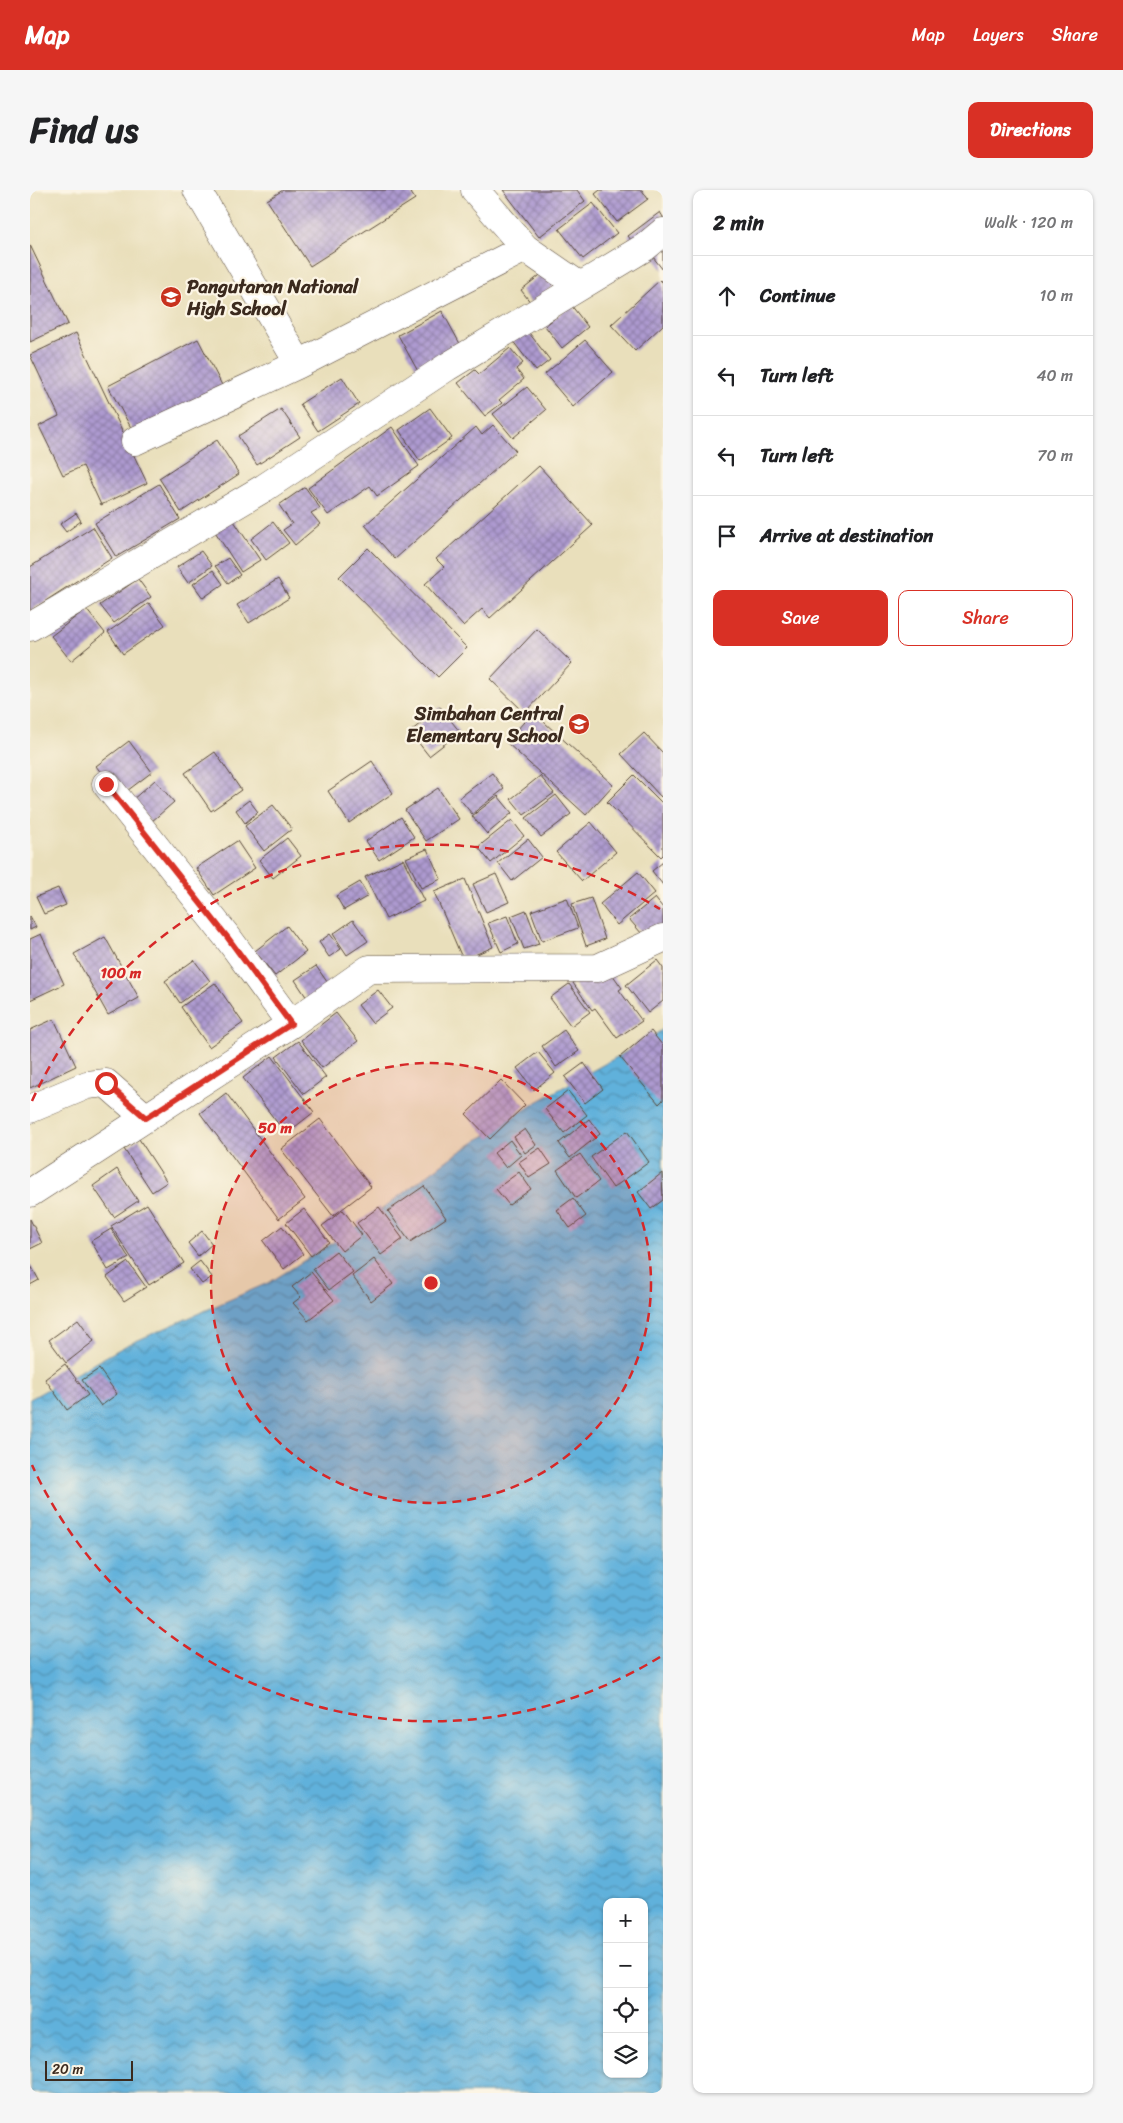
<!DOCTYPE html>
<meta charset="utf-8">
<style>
body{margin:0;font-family:Sriracha,sans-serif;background:#f6f6f6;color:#202124}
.controls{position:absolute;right:15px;bottom:15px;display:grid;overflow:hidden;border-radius:10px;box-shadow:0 1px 4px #0004}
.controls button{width:45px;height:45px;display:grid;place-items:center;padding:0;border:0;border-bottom:1px solid #e0e0e0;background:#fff;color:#202124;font:25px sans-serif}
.scale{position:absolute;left:15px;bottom:12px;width:88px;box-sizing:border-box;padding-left:5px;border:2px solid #3b2a1e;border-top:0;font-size:14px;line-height:18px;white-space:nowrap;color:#3b2a1e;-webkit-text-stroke:4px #fcf5e5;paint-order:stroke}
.stop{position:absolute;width:15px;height:15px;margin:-11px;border:4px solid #d93025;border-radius:50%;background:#fff}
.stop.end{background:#d93025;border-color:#fff;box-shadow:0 1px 5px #0008}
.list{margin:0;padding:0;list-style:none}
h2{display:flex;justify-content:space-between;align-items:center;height:65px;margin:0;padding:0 20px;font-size:21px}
h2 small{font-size:16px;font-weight:400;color:#757577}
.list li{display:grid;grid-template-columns:32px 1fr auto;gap:15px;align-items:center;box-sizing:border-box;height:80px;padding:0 20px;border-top:1px solid #e0e0e0}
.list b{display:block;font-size:19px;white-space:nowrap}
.list em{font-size:16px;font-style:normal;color:#757577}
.actions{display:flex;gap:10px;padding:15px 20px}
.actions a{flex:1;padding:11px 0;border:1px solid #d93025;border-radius:10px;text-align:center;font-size:18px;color:#d93025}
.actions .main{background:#d93025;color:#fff}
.icon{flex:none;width:28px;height:28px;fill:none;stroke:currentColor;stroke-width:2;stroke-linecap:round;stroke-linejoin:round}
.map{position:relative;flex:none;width:633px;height:1903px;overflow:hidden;border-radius:10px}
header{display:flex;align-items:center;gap:30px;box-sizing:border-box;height:70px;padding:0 25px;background:#d93025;color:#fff}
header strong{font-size:24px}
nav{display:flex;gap:28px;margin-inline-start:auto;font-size:18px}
.intro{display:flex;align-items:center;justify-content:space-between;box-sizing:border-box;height:120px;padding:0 30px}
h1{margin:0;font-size:35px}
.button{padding:12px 22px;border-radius:10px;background:#d93025;color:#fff;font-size:18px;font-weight:700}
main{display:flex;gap:30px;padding:0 30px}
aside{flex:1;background:#fff;border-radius:10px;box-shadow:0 1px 4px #0004}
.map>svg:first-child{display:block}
.water{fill:url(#water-waves);stroke:#4e6e7c;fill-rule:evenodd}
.building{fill:url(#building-cross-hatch)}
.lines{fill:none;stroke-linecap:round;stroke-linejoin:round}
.minor-casing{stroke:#554536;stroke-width:29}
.minor{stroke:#fff;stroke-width:28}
.route{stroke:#d93025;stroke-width:6}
.ring{fill:none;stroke:#d62828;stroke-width:2.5;stroke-dasharray:9 6}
.labels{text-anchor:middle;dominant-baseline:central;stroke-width:4.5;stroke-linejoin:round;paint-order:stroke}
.poi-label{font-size:19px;font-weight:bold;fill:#3b2a1e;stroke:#fcf5e5;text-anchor:start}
.centre{fill:#d62828;stroke:#fcf5e5;stroke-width:2.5}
.ring-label{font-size:15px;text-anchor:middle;font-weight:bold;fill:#d62828;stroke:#fcf5e5;stroke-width:4.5;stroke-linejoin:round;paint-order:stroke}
</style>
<header>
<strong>Map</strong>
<nav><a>Map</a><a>Layers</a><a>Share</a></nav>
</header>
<div class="intro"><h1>Find us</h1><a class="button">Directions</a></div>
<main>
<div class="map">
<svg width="633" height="1903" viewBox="0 0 633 1903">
<defs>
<pattern id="water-waves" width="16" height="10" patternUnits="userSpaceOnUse" patternTransform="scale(1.25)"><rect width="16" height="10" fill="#60b1db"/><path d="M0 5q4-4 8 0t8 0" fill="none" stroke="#5090b1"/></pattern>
<pattern id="building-cross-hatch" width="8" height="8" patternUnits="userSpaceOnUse" patternTransform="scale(1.25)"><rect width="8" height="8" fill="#ad9ad0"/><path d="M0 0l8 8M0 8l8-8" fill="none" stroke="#8e7ea8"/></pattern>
</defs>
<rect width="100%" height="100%" fill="#fcf5e5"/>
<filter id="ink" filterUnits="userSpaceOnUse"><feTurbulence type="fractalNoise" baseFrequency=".02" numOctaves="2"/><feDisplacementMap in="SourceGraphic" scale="10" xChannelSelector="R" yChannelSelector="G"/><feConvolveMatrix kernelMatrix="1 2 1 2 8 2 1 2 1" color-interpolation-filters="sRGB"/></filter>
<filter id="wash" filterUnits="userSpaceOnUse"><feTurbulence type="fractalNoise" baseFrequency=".0096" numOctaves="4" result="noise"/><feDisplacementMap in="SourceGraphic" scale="20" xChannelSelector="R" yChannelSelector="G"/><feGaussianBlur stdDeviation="1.12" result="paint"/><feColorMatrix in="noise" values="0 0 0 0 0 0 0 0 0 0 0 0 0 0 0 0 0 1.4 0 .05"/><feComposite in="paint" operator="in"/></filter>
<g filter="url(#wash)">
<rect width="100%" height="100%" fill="#e9dfbb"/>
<path class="water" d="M 633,839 L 633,1903 L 0,1903 L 0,1209 L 97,1155 L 240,1092 L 329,1036 L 420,968 L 505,913 L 619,849 ZM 577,1712 L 614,1712 L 614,1884 L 577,1884 Z"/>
<g id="blocks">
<path class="building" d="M 253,0 L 379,0 L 385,9 L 280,76 L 237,10 Z
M 473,0 L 547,0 L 555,11 L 509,47 Z
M 570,0 L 612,0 L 618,9 L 587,32 L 565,4 Z
M 563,13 L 587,43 L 553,69 L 529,39 Z
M 630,22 L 633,27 L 633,53 L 614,67 L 598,46 Z
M 0,55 L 38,134 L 0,152 Z
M 633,59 L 633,80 L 623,67 Z
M 514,82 L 524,96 L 501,113 L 491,100 Z
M 630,90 L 633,93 L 633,135 L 605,161 L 581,135 Z
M 541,115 L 558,137 L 532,158 L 515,136 Z
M 412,121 L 434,161 L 390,185 L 368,145 Z
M 496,139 L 520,170 L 506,181 L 482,150 Z
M 46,143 L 117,293 L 71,315 L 53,276 L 33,285 L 9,236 L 29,226 L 0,165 Z
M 168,149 L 194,199 L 105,245 L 78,196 Z
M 555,150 L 583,182 L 543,217 L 515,184 Z
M 480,158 L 493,173 L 486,179 L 494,189 L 469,210 L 472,213 L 455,226 L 428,193 L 445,180 L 449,184 Z
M 312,187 L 329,214 L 288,241 L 270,214 Z
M 497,197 L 516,220 L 483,248 L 463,224 Z
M 400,218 L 422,248 L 390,271 L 369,240 Z
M 251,219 L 270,247 L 227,275 L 208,246 Z
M 463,235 L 486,261 L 365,369 L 335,335 L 446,237 L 452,245 Z
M 362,237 L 389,276 L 347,306 L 340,296 L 298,325 L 278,298 Z
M 187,250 L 209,284 L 151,322 L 129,288 Z
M 509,276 L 563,335 L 460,428 L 452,419 L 433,436 L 395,394 L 414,377 L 406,369 Z
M 129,294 L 150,329 L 86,367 L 65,333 Z
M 275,297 L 290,318 L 281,323 L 290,334 L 265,355 L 253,340 L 262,334 L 249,315 Z
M 46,323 L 51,331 L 36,342 L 30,334 Z
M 202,328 L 230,370 L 211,382 L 184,340 Z
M 243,332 L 259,353 L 236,370 L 221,349 Z
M 63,337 L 82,368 L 0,421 L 0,377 Z
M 338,358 L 437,458 L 408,487 L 309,387 Z
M 171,361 L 182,376 L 158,393 L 147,377 Z
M 198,368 L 210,385 L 198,393 L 185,376 Z
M 183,380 L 193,394 L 173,408 L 163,394 Z
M 108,389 L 121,407 L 84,433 L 70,415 Z
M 248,389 L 259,408 L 219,433 L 207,415 Z
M 119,413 L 135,435 L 93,464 L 78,442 Z
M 56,419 L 75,443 L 41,471 L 21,446 Z
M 507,439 L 542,473 L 495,523 L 460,489 Z
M 410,517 L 430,542 L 399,566 L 380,542 Z
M 503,522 L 583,595 L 556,625 L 476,552 Z
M 614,543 L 633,563 L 633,604 L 631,607 L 591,564 Z
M 99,551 L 122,582 L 89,607 L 66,576 Z
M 185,562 L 211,600 L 181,621 L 155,583 Z
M 342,571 L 363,603 L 319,633 L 298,601 Z
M 462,583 L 474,599 L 442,624 L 429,608 Z
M 604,585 L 633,614 L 633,665 L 631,667 L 577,612 Z
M 510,586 L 524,603 L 494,625 L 481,609 Z
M 125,590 L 144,612 L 121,632 L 102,610 Z
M 408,598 L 429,629 L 396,651 L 375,620 Z
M 526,605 L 541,624 L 511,647 L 496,628 Z
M 468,606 L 482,623 L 457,644 L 442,626 Z
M 219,610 L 228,622 L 215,633 L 206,620 Z
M 243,615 L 262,639 L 234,661 L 215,636 Z
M 371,627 L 384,647 L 349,670 L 336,651 Z
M 482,630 L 494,646 L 461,673 L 448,657 Z
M 561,632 L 586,662 L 552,691 L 526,662 Z
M 257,648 L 271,666 L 243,688 L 229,670 Z
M 498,649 L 512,667 L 482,691 L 468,673 Z
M 207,651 L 225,678 L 184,705 L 166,678 Z
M 397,659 L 411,689 L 391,698 L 376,668 Z
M 373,669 L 394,711 L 356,729 L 335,687 Z
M 633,672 L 633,695 L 622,681 Z
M 608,682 L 625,703 L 587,735 L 570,714 Z
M 466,684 L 479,712 L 456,722 L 443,694 Z
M 435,689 L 463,757 L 433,770 L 404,702 Z
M 330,692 L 338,706 L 314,720 L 306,706 Z
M 28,698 L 36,715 L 14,724 L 6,707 Z
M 537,708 L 548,738 L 512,751 L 501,721 Z
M 561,708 L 575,749 L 556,756 L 542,714 Z
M 625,708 L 633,718 L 633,740 L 619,752 L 599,729 Z
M 496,720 L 509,754 L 494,759 L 481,726 Z
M 0,726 L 6,737 L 0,740 Z
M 477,726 L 488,754 L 471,762 L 458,733 Z
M 323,730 L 338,751 L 317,765 L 303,744 Z
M 257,736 L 276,762 L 245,786 L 225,761 Z
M 11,744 L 34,794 L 0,810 L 0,749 Z
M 300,744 L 311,759 L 299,767 L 289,752 Z
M 75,747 L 109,808 L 78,825 L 44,764 Z
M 164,770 L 180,791 L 150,813 L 135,791 Z
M 627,770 L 633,778 L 633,811 L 618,823 L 596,795 Z
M 573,771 L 592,798 L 589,800 L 612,831 L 587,848 L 565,818 L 562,820 L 543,793 Z
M 286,776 L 302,799 L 281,814 L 265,790 Z
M 185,793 L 213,833 L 179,857 L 151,817 Z
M 539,794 L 560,822 L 541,836 L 520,808 Z
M 348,800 L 362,818 L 342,833 L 328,815 Z
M 306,823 L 328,851 L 292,878 L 271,850 Z
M 24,829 L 46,876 L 0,898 L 0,840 Z
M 534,840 L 549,861 L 526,877 L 512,856 Z
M 621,841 L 633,856 L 633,910 L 629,914 L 590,867 Z
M 268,851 L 296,887 L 274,904 L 246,867 Z
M 508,862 L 525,883 L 504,900 L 487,878 Z
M 242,866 L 284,922 L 256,944 L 213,888 Z
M 554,873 L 573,899 L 555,913 L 535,887 Z
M 471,890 L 495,915 L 460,949 L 436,924 Z
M 538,901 L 557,925 L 534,943 L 515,919 Z
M 196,903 L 275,1009 L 249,1029 L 170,923 Z
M 290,929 L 341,997 L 303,1026 L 251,959 Z
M 559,929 L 570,944 L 540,968 L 529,953 Z
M 495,939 L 506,955 L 495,963 L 484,947 Z
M 597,941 L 619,972 L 583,998 L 561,967 Z
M 109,949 L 137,992 L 122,1002 L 94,959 Z
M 480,950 L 491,965 L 476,978 L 464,963 Z
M 510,958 L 521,974 L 499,988 L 489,972 Z
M 550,964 L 569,991 L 546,1008 L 527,980 Z
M 87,979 L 108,1011 L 84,1027 L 63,996 Z
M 489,982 L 501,999 L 479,1015 L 466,999 Z
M 632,983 L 633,1010 L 621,1019 L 608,1002 Z
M 394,996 L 416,1028 L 380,1052 L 358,1021 Z
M 543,1008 L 556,1026 L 540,1038 L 527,1020 Z
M 117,1014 L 154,1073 L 119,1095 L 81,1036 Z
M 349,1017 L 373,1049 L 351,1065 L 327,1033 Z
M 274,1019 L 299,1052 L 281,1066 L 256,1033 Z
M 313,1020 L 332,1045 L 312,1061 L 292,1036 Z
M 0,1029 L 12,1053 L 0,1059 Z
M 252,1036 L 273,1064 L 254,1079 L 233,1051 Z
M 81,1039 L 99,1068 L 78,1080 L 61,1051 Z
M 172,1041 L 182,1054 L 168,1066 L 158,1053 Z
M 306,1061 L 323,1082 L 299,1100 L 283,1079 Z
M 344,1069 L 363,1094 L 341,1111 L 322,1086 Z
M 170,1071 L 182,1087 L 172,1094 L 160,1079 Z
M 98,1072 L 116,1097 L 94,1111 L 77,1087 Z
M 0,1074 L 9,1090 L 0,1095 Z
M 281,1082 L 304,1110 L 278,1130 L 263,1113 L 271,1107 L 262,1097 Z
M 48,1129 L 64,1151 L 36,1173 L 19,1150 Z
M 35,1174 L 58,1205 L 37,1220 L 15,1189 Z
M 69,1179 L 87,1204 L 71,1216 L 52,1190 Z"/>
</g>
</g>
<g filter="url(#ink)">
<use href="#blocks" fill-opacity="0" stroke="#554536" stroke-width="1"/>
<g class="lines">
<g class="minor-casing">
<path id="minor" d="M 167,0 L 269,174 L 495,58
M 445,0 L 495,58 L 550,96
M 105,251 L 269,174
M 0,437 L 234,298 L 417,177 L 615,57 L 633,42
M 76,594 L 198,748 L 261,834
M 0,919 L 57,895 L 76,893 L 116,928
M 0,1003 L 261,834 L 339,779 L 568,778 L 633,748"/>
</g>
<use href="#minor" class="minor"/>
</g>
</g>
<g class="lines" filter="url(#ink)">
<path class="route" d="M 76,594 L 198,748 L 261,834 L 116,928 L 76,893"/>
</g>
<circle cx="401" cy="1093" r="220" fill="#d62828" fill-opacity=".12"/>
<g class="ring">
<circle cx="401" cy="1093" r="220"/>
<path d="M630 1467A439 439 0 0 1 2 1275M2 911A439 439 0 0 1 630 719"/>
</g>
<defs>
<g id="school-disc" transform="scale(1.125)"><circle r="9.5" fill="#c8321e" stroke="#fcf5e5"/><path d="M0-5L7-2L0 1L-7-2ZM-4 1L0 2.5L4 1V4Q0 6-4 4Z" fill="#fff"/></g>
</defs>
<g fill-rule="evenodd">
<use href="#school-disc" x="141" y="107"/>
<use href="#school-disc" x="549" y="534"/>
</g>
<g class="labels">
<g class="poi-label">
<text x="157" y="96">Pangutaran National<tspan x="157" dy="22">High School</tspan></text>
<text x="533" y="523" text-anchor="end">Simbahan Central<tspan x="533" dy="22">Elementary School</tspan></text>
</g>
</g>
<circle cx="401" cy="1093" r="8" class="centre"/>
<g class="ring-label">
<text x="91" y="788">100 m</text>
<text x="245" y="943">50 m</text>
</g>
</svg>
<div class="controls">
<button>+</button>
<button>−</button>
<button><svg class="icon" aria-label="locate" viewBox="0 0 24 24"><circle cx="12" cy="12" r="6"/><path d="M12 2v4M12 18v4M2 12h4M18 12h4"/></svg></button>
<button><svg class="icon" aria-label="layers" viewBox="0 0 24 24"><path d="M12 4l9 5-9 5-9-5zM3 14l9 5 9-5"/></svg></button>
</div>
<div class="scale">20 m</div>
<div class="stop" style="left:76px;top:893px"></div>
<div class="stop end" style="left:76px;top:594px"></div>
</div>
<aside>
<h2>2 min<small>Walk · 120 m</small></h2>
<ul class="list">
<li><svg class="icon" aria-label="ahead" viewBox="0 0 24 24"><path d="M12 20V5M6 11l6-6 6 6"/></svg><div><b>Continue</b></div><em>10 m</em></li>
<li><svg class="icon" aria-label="left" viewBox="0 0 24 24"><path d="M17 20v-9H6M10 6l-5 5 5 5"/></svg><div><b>Turn left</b></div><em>40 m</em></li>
<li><svg class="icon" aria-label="left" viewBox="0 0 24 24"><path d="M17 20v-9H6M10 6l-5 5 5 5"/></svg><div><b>Turn left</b></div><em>70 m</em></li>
<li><svg class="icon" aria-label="arrive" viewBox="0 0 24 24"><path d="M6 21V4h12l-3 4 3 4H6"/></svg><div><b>Arrive at destination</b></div></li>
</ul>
<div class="actions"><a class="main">Save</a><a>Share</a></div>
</aside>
</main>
